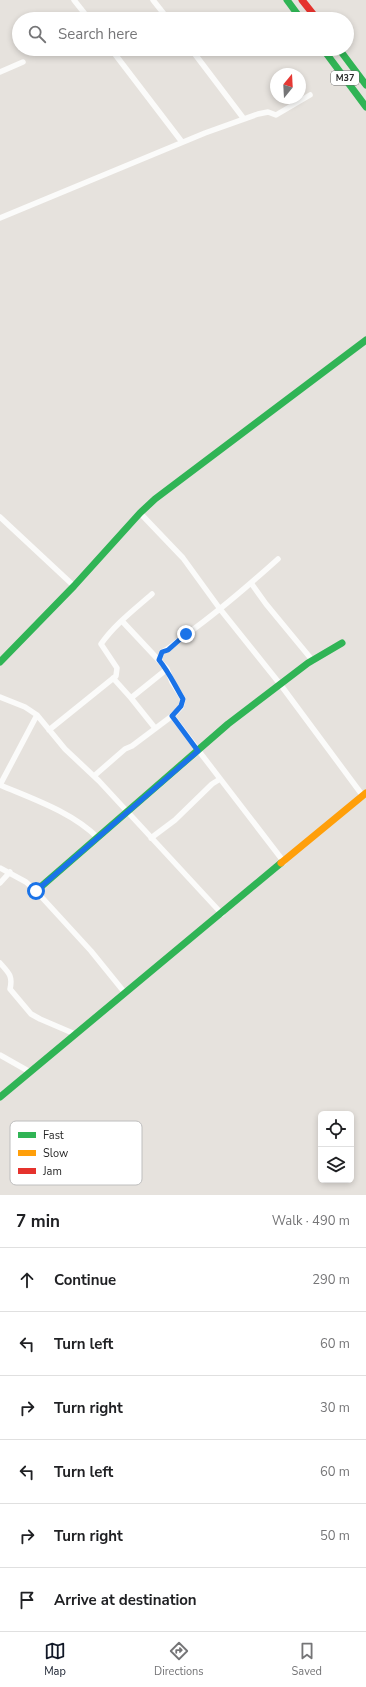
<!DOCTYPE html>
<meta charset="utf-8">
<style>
body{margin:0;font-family:"Nunito Sans",sans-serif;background:#f2f2f2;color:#202124}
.controls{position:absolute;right:12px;bottom:12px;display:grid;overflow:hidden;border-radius:6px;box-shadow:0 2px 6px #0003}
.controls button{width:36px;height:36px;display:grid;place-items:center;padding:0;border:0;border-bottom:1px solid #e0e0e0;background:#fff;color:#202124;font:20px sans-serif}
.compass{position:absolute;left:270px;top:68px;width:36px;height:36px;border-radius:50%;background:#fff;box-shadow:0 2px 6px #0003;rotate:18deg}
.stop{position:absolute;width:12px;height:12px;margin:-9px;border:3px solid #1a73e8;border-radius:50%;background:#fff}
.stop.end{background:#1a73e8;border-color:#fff;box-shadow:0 1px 4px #0008}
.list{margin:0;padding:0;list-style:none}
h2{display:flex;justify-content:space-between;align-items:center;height:52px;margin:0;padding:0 16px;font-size:17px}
h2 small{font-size:13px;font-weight:400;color:#757577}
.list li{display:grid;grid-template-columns:26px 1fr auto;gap:12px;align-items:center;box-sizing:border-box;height:64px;padding:0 16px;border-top:1px solid #e0e0e0}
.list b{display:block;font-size:15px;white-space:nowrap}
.list em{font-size:13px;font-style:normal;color:#757577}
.icon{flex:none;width:22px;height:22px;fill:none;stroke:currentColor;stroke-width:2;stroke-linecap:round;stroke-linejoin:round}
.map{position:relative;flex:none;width:366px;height:1195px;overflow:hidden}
.search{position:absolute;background:#fff;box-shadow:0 2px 6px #0003;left:12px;right:12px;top:12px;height:44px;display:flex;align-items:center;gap:10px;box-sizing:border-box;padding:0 14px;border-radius:22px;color:#757577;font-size:15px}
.sheet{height:436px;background:#fff}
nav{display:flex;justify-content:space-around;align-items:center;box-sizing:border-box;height:56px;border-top:1px solid #e0e0e0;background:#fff;font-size:11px;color:#757577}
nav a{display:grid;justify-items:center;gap:2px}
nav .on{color:#111827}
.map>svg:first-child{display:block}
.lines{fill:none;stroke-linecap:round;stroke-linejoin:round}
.street{stroke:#fbfbfa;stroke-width:5.5}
.fast{stroke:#30b455;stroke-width:7}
.slow{stroke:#ff9f0a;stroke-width:7}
.jam{stroke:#e5322d;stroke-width:7}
.route{stroke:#1a73e8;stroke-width:5}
.labels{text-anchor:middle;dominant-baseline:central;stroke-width:3;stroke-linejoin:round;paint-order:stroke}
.shield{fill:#fff;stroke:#686868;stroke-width:1}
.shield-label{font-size:9px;font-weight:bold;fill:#282828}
.key{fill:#fff;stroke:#bebebe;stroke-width:1}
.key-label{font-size:11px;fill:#282828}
</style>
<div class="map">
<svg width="366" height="1195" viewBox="0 0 366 1195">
<rect width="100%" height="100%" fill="#e6e2dd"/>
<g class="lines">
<path class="street" d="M 74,0 L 89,19
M 153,0 L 168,19
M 111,49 L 182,142
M 191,49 L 244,119
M 0,72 L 23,62
M 0,218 L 205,133 L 258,114 L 268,112 L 276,115 L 310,95
M 140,513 L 183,558 L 220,609 L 280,684 L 363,796
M 0,517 L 74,586
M 251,583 L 266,604 L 313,661
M 159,660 L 162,652 C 171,648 178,640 187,634 C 219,611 248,586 278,559
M 113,678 L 131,698 L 155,728
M 0,697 L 25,707 L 37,715 L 65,749 L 99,781 L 222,914
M 131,698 L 167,669
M 172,716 L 284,862
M 49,730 L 116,676 L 117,668 L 101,644 C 114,625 135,609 152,594
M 94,776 L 125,749 L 132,746 L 172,716 L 181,707 L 183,699 L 172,682 L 167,669 L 122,621
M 0,785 C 33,799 72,812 98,838
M 0,785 L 37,715
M 151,838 L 175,820 L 212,784 L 220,779
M 0,868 L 26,882 L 36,891 L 91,951 L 125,993
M 0,883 L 10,872
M 0,963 C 9,973 13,976 10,989 L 31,1014 L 40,1019 L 75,1034
M 0,1055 L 30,1072"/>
<path class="fast" d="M 287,0 L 301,19
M 323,49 L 366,107
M 339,49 L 366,85
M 0,662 L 74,586 L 140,513 L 155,499 L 366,340
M 36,891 L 228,724 L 308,663 L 342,643
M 0,1097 L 281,863"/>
<path class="slow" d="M 281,863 L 366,793"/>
<path class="jam" d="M 302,0 L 317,19"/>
</g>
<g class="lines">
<path class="route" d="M 36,891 L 198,751 L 172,716 L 181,706 L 183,699 C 175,686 169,672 159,660 L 162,652 L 168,650 L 186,634"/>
</g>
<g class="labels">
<rect class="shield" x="331" y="71" width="28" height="14" rx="3"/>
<g class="shield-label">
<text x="345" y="78">M37</text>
</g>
</g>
<rect x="10" y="1121" width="132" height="64" rx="6" class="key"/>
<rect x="18" y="1132" width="18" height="6" fill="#30b455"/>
<rect x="18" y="1150" width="18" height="6" fill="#ff9f0a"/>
<rect x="18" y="1168" width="18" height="6" fill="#e5322d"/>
<g class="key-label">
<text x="43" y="1139">Fast</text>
<text x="43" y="1157">Slow</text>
<text x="43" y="1175">Jam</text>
</g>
</svg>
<div class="controls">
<button><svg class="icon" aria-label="locate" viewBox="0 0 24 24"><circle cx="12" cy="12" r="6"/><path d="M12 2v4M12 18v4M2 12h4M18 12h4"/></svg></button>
<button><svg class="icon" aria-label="layers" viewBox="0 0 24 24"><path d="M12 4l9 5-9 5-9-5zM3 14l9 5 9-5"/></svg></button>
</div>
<svg class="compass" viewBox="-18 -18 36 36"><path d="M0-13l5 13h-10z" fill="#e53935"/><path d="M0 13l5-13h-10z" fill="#757577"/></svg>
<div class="stop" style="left:36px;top:891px"></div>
<div class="stop end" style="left:186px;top:634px"></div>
<div class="search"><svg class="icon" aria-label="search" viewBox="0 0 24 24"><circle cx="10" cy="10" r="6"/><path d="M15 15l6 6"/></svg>Search here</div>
</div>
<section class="sheet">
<h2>7 min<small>Walk · 490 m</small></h2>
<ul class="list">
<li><svg class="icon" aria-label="ahead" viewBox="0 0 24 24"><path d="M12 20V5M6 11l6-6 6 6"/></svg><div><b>Continue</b></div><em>290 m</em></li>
<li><svg class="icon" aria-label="left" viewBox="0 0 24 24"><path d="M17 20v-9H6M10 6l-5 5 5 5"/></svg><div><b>Turn left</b></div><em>60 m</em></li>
<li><svg class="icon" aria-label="right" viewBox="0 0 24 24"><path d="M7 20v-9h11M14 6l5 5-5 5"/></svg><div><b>Turn right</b></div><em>30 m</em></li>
<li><svg class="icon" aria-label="left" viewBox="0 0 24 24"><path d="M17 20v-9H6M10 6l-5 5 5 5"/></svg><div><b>Turn left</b></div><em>60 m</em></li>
<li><svg class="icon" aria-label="right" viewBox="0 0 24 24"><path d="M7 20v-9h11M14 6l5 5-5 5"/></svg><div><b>Turn right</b></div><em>50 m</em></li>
<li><svg class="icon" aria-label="arrive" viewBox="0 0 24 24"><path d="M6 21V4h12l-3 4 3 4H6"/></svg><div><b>Arrive at destination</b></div></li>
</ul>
</section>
<nav>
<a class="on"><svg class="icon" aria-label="map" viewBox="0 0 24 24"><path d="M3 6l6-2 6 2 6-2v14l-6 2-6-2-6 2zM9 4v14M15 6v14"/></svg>Map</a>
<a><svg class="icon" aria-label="directions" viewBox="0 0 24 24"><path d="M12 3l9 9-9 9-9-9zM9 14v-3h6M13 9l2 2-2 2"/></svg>Directions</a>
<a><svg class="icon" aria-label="saved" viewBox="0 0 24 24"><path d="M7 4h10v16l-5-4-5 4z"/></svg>Saved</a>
</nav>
